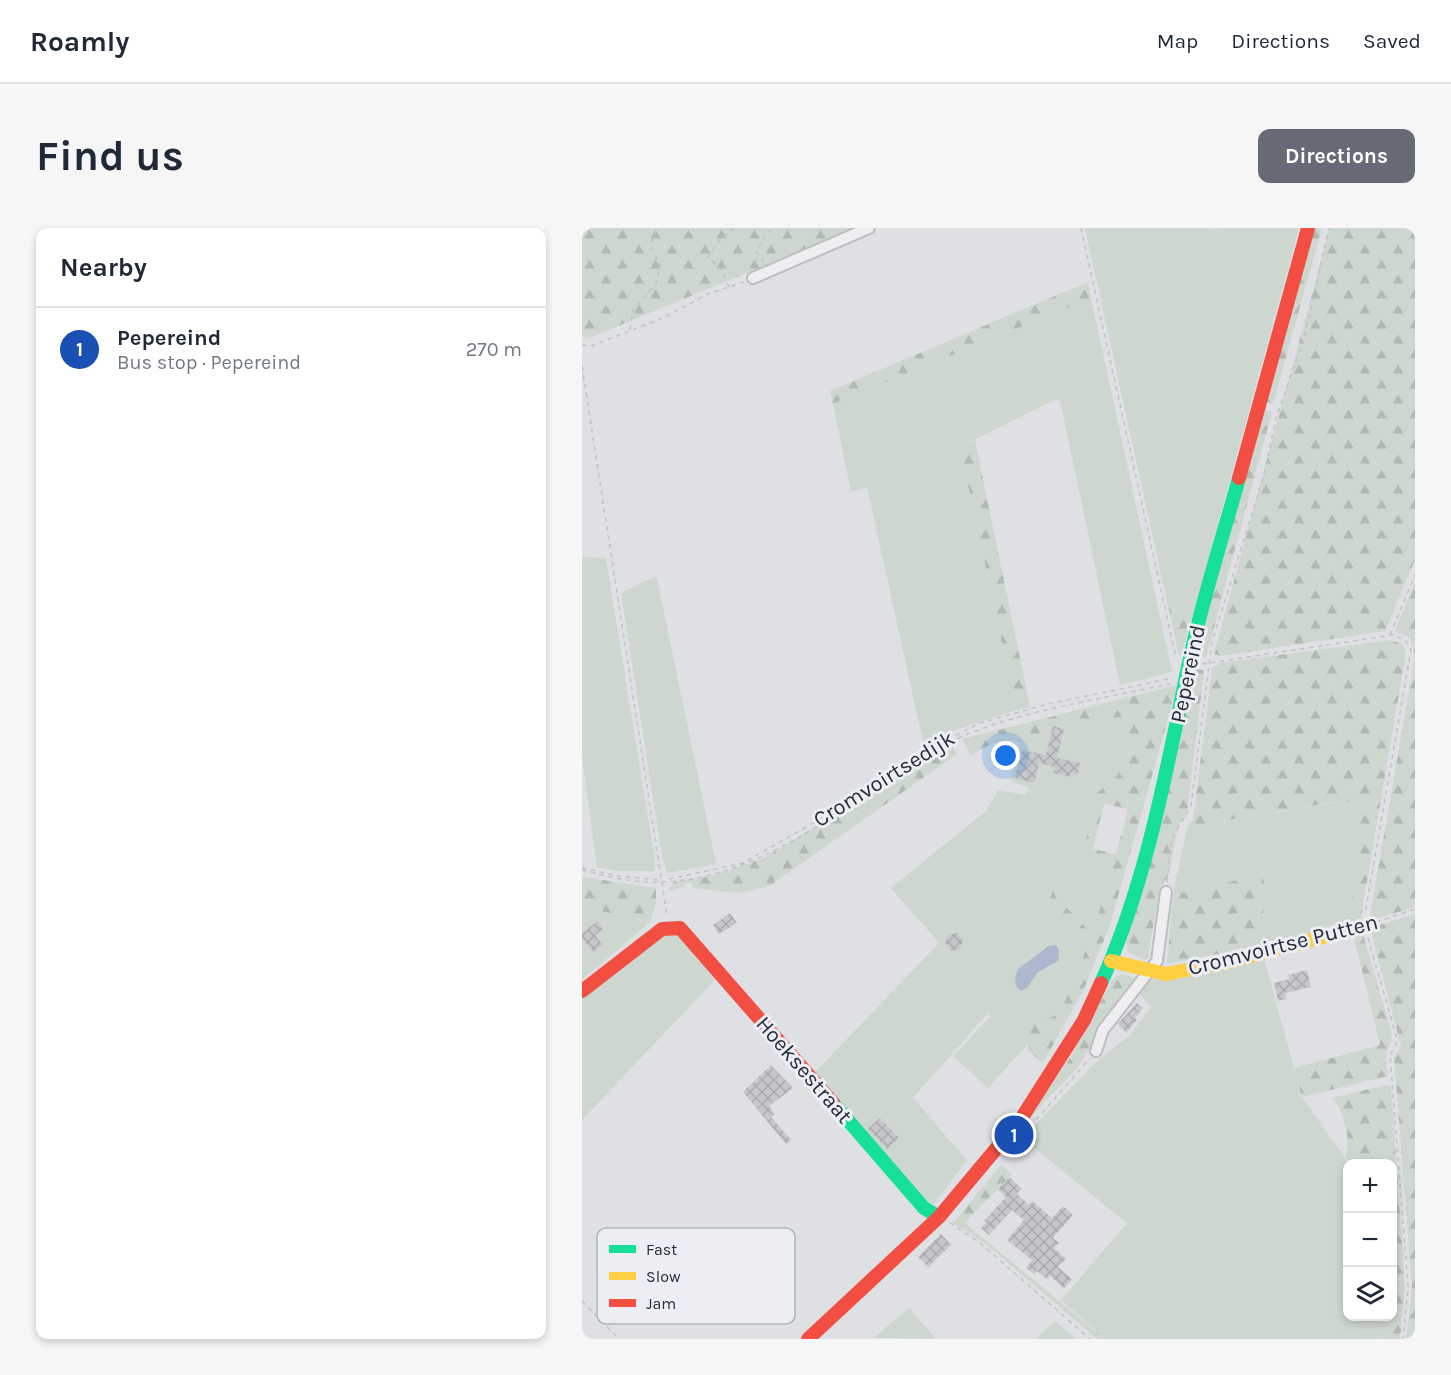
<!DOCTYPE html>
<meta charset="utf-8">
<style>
body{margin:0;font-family:Karla,sans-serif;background:#f6f6f7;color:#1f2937}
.controls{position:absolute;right:18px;bottom:18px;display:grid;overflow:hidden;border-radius:12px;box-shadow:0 3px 9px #0003}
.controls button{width:54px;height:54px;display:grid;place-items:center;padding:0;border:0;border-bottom:2px solid #e0e1e3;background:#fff;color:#1f2937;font:30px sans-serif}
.you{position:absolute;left:424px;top:528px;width:21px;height:21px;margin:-15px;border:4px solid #fff;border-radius:50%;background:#1a73e8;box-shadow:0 0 0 9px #1a73e833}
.badge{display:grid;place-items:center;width:39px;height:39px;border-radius:50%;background:#676a77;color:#fff;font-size:20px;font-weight:700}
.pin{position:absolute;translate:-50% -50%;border:3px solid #fff;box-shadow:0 2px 6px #0006}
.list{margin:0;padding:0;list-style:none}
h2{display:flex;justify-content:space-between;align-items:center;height:78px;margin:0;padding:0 24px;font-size:26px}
h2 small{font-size:20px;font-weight:400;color:#747a83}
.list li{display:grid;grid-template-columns:39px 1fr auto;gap:18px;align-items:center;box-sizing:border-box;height:84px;padding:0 24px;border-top:2px solid #e0e1e3}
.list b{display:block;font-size:22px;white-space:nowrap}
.list p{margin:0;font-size:20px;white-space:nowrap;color:#747a83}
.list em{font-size:20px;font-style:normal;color:#747a83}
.icon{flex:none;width:33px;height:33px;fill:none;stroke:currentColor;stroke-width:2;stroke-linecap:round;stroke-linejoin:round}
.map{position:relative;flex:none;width:833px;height:1111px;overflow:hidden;border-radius:12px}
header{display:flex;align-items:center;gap:36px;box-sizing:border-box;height:84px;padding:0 30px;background:#fff;border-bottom:2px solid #e0e1e3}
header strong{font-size:28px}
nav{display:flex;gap:33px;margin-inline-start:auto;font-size:21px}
.intro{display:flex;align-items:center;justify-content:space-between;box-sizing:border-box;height:144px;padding:0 36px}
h1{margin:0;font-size:42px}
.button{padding:15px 27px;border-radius:12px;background:#676a77;color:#fff;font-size:21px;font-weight:700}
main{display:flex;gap:36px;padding:0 36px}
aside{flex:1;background:#fff;border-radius:12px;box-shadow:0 3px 9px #0003}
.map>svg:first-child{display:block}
.green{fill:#ced7cf;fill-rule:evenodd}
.forest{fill:url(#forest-firs);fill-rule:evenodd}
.water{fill:#adb8cf}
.building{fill:url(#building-cross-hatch)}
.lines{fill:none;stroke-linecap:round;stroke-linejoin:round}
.street-casing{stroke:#bdbec2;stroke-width:14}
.path{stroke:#c1c1c7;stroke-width:1.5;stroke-dasharray:4.5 4.5;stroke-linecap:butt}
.street{stroke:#eeeef1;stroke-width:10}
.fast{stroke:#16e098;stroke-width:14}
.slow{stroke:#ffcf43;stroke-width:14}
.jam{stroke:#f24e42;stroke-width:14}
.labels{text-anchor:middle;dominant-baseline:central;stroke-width:6;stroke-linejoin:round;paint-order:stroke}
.street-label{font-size:22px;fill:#272b3c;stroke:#eceef4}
.key{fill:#eceef4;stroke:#b1b4bd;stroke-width:1.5}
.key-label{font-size:16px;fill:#272b3c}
</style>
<header>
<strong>Roamly</strong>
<nav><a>Map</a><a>Directions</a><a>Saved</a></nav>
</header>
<div class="intro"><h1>Find us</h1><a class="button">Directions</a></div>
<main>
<aside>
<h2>Nearby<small></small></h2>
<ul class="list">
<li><span class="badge" style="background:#1a4fb4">1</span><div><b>Pepereind</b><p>Bus stop · Pepereind</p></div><em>270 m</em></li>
</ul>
</aside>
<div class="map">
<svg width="833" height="1111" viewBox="0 0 833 1111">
<defs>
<pattern id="forest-firs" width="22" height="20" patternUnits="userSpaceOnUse" patternTransform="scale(1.5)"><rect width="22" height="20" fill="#ced7cf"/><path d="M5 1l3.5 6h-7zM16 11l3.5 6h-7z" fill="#b1b9b3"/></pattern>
<pattern id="building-cross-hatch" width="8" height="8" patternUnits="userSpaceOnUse" patternTransform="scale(1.5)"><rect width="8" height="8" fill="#c5c7cb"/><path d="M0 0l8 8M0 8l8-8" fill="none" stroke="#a9abaf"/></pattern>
</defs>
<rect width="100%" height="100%" fill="#dfe0e4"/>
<path class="green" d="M 503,0 L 623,0 L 630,2 L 639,0 L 717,0 L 616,369 L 586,378 Z
M 509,70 L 590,444 L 538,457 L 478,172 L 475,171 L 378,219 L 434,482 L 370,503 L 342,518 L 285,259 L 269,264 L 251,176 Z
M 0,329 L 24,330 L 73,633 L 72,643 L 34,643 L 15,639 L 0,528 Z
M 72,349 L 75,350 L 134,636 L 85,645 L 79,622 L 39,365 Z
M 536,489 L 543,490 L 546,520 L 543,530 L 535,548 L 514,566 L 501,626 L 531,639 L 510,707 L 478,673 L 467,674 L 507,714 L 478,787 L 462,793 L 456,813 L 446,816 L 406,860 L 371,828 L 407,790 L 407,784 L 331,870 L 385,932 L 352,976 L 348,975 L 232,845 L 357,715 L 309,660 L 404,583 L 416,562 L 444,567 L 447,560 L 429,553 L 438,513 L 454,517 L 465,502 L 472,499 ZM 466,718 L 471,737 L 455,745 L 446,759 L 433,756 C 435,737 452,728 466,718 Z
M 768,572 L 774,574 L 770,625 L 776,624 L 767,699 L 681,717 L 682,646 L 591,667 L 605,599 Z
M 0,679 L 68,694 L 0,752 Z
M 80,706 L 100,707 L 133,752 L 0,892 L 0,765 Z
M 681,727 L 720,869 L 763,930 L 765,938 L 766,1088 L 802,1089 L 798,1111 L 523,1111 L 479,1072 L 545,995 L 440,910 L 514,834 L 547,808 L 569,779 L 558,766 L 570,751 Z
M 327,1080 L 354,1111 L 291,1110 Z
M 473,1093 L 494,1111 L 454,1111 Z"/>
<path class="forest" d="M 0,0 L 273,0 L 7,110 L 0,108 Z
M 730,0 L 740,0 L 691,176 L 683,173 Z
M 748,0 L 833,0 L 833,332 L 803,403 L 639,428 L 632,426 Z
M 506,54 L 509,70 L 251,176 L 248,163 Z
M 680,181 L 690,184 L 624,429 L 611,431 Z
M 393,212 L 448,479 L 434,482 L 378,219 Z
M 833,354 L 833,679 L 787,693 L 833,428 L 828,410 L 813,403 Z
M 616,369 L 599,427 L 597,427 L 586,378 Z
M 809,412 L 820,416 L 824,424 L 778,695 L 767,699 L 775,625 L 770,625 L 774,574 L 753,574 L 605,599 L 611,592 L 630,440 L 639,435 Z
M 613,441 L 622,442 L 605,588 L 597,596 L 586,648 L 578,659 L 566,728 L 563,732 L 546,724 L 544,715 L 564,645 Z
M 591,458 L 595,459 L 528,697 L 501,763 L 461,835 L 446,823 L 446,816 L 455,813 L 446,805 L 446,797 L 478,786 L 507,714 L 467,675 L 473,654 L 481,657 L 478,673 L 510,706 L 531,639 L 501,629 L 501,626 L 514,566 L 535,548 L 543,530 L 546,520 L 543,490 L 536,489 L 472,499 L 465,502 L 454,517 C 423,510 415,510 389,528 L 380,511 ZM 522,576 L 546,581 L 534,626 L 511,621 Z
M 368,515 L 375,526 L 186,659 L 156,665 L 111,660 L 109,654 L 103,656 L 103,659 L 86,663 L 93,653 L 130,648 L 182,630 Z
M 682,646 L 681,717 L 585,736 L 591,667 Z
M 0,649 L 74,660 L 74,676 L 68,694 L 0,679 Z
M 833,686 L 833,1111 L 824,1111 L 830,1060 L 812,829 L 819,818 L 788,700 Z
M 780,703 L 809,803 L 810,811 L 804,826 L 806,848 L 720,869 L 712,840 L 798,817 L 771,705 Z
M 539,746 L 558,751 L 518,801 L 497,838 L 440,898 L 488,830 L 531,751 Z
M 804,857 L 809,858 L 823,1058 L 818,1111 L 798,1111 L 802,1089 L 810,1088 L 810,936 L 772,935 L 763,930 C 770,913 762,883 750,870 Z
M 419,937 L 430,946 L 383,995 L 523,1111 L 515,1111 L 404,1016 L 371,995 Z"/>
<path class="water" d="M 474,717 L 477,722 L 476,733 L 455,745 L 446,759 L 440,763 C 430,758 433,749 436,741 L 466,718 Z"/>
<path class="building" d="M 471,498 L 482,501 L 475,530 L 498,535 L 496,547 L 488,546 L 488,549 L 471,545 L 473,539 L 457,535 L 452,555 L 433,550 L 440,522 L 464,527 Z
M 148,685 L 155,695 L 137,706 L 131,697 Z
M 16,693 L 21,701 L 13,707 L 20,717 L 11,724 L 0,710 L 0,705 Z
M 375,705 L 381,712 L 378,721 L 369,723 L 363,715 L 366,707 Z
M 725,742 L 729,759 L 703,765 L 704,771 L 696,773 L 692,755 L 707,751 L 706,747 Z
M 555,775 L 561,780 L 553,790 L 555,792 L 544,805 L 536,796 Z
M 189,837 L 211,860 L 187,878 L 193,886 L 189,889 L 209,912 L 204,916 L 161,864 Z
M 298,890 L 317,910 L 305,921 L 286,901 Z
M 427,949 L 440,961 L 435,966 L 447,977 L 450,973 L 470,990 L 481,978 L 491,987 L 471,1010 L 477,1015 L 472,1020 L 484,1031 L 476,1039 L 490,1051 L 482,1060 L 468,1048 L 465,1051 L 455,1043 L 452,1046 L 444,1040 L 450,1032 L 425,1012 L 442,992 L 430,982 L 407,1007 L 399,1000 L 404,995 L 402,993 L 424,969 L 416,961 Z
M 359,1006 L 369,1017 L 346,1039 L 336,1029 Z"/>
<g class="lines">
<g class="street-casing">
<path id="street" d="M 171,50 L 287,0
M 514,823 L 521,802 L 575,733 L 584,664"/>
</g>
<path class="path" d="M 499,0 L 594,430
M 182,34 L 174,24 L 184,6 L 192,0
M 147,59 L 140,43 L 126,29 L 139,10 L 152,0
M 48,102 L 51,82 L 74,56 L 78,37 L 68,18 L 75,0
M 0,117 L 9,118 L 81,90 L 126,66 L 162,54
M 0,138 L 85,688
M 808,407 L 833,347
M 620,436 L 811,407 L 824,413 L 829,422 L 783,685
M 0,640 L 37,648 L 77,652
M 0,642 C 20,647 42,653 63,654 C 135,657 198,623 256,585 C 293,560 327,533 367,514 C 437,482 517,472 591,455
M 87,651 L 161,635 L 242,589 L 320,535 L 398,495 L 466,476 L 591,450
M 585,654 L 590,610 L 609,578 L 630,414 L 682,247 L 694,190 L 722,110 L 747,0
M 794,694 L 833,681
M 786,710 L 815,811 L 814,817 L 808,827 L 826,1059 L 821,1111
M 454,892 L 508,830
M 368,995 L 398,1015 L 508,1111
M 0,1073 L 37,1111"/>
<use href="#street" class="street"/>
<path class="fast" d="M 519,755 C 564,656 584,545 606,439 C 619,375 640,312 657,250
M 251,875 L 342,980 L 357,989"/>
<path class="slow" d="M 529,733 L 584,746 L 646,734 L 783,698"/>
<path class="jam" d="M 657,250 L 726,0
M 0,763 L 80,701 L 98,700 L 251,875
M 226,1111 L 357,989 L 439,891 L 502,792 L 519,755"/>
</g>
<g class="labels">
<g class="street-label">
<text transform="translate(606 446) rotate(-78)">Pepereind</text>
<text transform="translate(302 551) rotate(-32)">Cromvoirtsedijk</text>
<text transform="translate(701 717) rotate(-14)">Cromvoirtse Putten</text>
<text transform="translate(222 842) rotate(49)">Hoeksestraat</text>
</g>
</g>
<rect x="15" y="1000" width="198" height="96" rx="9" class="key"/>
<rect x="27" y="1017" width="27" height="8" fill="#16e098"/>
<rect x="27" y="1044" width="27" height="8" fill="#ffcf43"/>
<rect x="27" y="1071" width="27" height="8" fill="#f24e42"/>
<g class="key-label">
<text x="64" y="1027">Fast</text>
<text x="64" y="1054">Slow</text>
<text x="64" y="1081">Jam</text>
</g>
</svg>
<div class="controls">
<button>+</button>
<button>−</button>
<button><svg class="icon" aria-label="layers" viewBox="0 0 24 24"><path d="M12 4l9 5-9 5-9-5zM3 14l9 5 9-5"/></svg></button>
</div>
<div class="you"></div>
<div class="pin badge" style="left:432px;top:907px;background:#1a4fb4">1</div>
</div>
</main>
